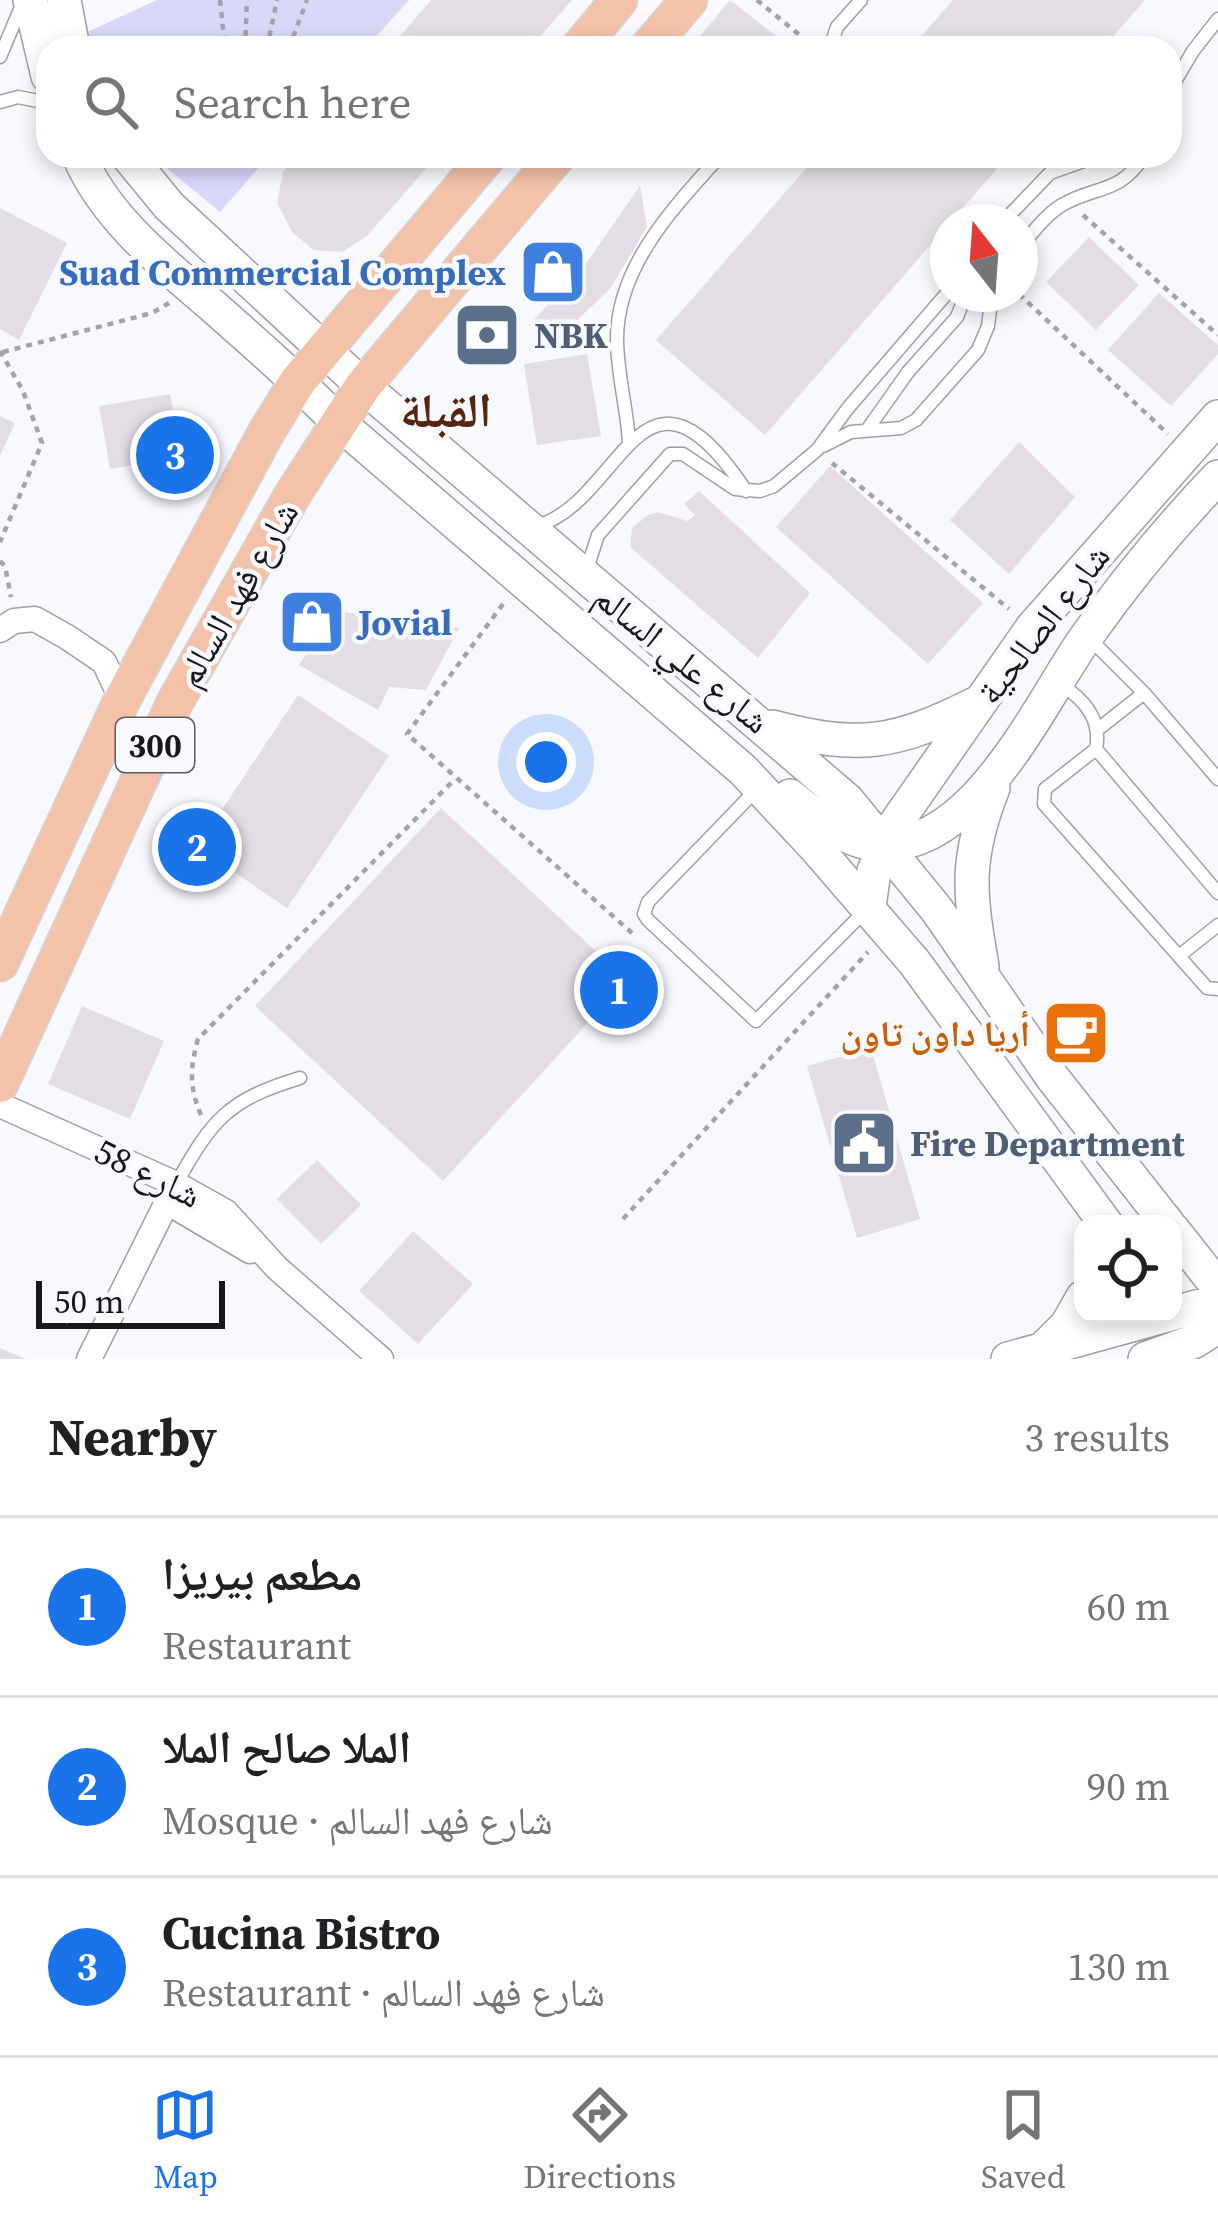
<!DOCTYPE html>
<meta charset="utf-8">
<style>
body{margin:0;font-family:"Source Serif 4","Noto Naskh Arabic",serif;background:#f6f6f6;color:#202124}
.controls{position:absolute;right:36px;bottom:36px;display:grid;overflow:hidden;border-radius:24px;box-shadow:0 6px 18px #0003}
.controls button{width:108px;height:108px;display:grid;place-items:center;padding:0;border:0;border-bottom:3px solid #e0e0e0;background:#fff;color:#202124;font:60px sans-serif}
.compass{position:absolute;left:930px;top:204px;width:108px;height:108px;border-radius:50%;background:#fff;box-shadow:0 6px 18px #0003;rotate:343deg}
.scale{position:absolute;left:36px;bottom:30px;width:189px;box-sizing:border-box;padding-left:12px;border:6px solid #18181b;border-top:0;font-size:33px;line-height:42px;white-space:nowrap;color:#18181b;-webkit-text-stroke:9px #f8f8ff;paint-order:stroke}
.you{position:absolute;left:546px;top:762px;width:42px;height:42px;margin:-30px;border:9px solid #fff;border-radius:50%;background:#1a73e8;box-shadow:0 0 0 18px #1a73e833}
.badge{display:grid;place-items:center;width:78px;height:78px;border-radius:50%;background:#1a73e8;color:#fff;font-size:39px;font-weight:700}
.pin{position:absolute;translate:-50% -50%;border:6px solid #fff;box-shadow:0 3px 12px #0006}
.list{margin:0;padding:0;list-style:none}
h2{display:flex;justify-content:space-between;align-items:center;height:156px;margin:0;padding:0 48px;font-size:51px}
h2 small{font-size:39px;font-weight:400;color:#757577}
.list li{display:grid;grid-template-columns:78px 1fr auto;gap:36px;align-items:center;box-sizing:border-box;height:180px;padding:0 48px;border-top:3px solid #e0e0e0}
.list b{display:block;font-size:45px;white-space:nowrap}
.list p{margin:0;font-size:39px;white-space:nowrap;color:#757577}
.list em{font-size:39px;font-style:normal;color:#757577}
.icon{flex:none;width:66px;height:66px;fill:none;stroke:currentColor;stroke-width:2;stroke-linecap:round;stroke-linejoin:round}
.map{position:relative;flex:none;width:1218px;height:1359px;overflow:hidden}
.search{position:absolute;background:#fff;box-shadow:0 6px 18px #0003;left:36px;right:36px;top:36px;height:132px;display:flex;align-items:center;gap:30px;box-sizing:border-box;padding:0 42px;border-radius:36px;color:#757577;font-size:45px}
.sheet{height:696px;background:#fff}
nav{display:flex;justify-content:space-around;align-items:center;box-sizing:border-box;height:168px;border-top:3px solid #e0e0e0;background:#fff;font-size:33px;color:#757577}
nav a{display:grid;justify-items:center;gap:6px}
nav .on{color:#1a73e8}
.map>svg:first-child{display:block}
.green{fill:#d8d8f9}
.building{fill:#e4dde5}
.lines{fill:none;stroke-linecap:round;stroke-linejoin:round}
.lane-casing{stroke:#9f9fa8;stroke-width:15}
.street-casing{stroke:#9f9fa8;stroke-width:27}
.secondary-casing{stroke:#9f9fa8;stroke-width:36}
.primary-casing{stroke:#d5d5d6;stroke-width:39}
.path{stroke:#a3a3a9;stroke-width:4.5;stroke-dasharray:6 6;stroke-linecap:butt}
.lane{stroke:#fff;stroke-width:12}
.street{stroke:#fff;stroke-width:24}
.secondary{stroke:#fff;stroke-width:33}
.primary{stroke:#f4c2a9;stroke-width:36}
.labels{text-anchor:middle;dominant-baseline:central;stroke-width:9;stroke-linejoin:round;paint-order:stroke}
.shield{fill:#f8f8ff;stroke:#5b5b5f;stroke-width:3}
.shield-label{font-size:33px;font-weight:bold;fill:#18181b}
.shop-label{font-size:36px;font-weight:bold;fill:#366cbe;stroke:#f8f8ff;text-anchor:end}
.service-label{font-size:36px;font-weight:bold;fill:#4e5e75;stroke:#f8f8ff;text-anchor:start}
.street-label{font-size:36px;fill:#18181b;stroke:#f8f8ff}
.food-label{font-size:36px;font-weight:bold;fill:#c56008;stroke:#f8f8ff;text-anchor:end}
.district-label{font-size:48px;font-weight:bold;fill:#55250e;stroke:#f8f8ff}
</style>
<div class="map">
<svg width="1218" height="1359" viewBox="0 0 1218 1359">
<rect width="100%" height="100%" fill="#f8f8ff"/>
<path class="green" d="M 157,0 L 409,0 L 366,48 L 88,48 L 83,34 Z
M 152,156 L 269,156 L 220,212 Z"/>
<path class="building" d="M 431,0 L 572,0 L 530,48 L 390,48 Z
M 730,0 L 781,40 L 774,48 L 690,48 Z
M 953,0 L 1145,0 L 1103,48 L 911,48 Z
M 297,156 L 437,156 L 367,236 L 342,252 L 314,250 L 292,232 L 277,203 L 283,172 Z
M 817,156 L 1008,156 L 765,435 L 656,340 Z
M 640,186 L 647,227 L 610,289 L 571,326 L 528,326 L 585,265 Z
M 0,208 L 67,243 L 19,340 L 0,329 Z
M 1089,237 L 1139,285 L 1096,330 L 1046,282 Z
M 1159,293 L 1218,345 L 1218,354 L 1171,406 L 1108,350 Z
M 587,354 L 601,436 L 537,445 L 524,364 Z
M 170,394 L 182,457 L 110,469 L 99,406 Z
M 0,416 L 15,423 L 0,456 Z
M 1019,442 L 1075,497 L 1009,574 L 950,520 Z
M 830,466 L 983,603 L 928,664 L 776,527 Z
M 699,491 L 810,593 L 758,658 L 630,547 L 632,528 L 648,515 L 658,512 L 687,521 L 695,515 L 684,504 Z
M 336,611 L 459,628 L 426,690 L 389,687 L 378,710 L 299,665 Z
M 298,695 L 389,756 L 287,908 L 197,847 Z
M 441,808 L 627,980 L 443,1181 L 255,1006 Z
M 82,1006 L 164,1041 L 130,1119 L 48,1084 Z
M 871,1048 L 920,1219 L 857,1238 L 807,1066 Z
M 317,1160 L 361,1205 L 321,1244 L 277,1199 Z
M 413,1231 L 473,1284 L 418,1344 L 359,1291 Z
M 0,1348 L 26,1359 L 0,1359 Z"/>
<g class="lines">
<g class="lane-casing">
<path id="lane" d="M 830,48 L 837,27 L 861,0
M 0,57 L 21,7
M 1170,90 L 1193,51 L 1218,19
M 0,102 L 18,97 L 48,103
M 1003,222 L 1050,173 L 1098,156
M 1020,247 C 1033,233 1045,215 1062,205 C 1096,185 1119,195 1144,156
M 867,430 L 908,372 L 957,317 L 966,294
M 629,442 C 627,408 617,373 617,339 C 617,266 674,207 720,156
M 823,446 L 851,432 L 901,428 L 916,420 L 978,350 L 988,326 L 992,294
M 533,527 C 623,506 639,330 746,491
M 587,569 L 598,535 L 670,454 L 683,454 L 735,489 L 760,491 L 774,486 L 817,450 L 848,408 L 948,292
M 1089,638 L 1144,693 L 1218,779
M 1060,684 C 1084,699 1102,719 1096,749 L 1045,789 L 1044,804 L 1207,988 L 1218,989
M 1097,730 L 1144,693
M 1096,749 L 1218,893
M 756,790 L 648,902 L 644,914 L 648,920 L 756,1021 L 864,912
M 1179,956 L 1218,925
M 176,1184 C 212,1120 227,1100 300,1078"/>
</g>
<g class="street-casing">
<path id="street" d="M 0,630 L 14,621 L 35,619 L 67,637 L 104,662 L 122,700
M 0,1105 L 176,1184 L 226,1212 L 277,1268 L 381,1359
M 167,1202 L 250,1251
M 89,1359 L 176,1184"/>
</g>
<g class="secondary-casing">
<path id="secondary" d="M 30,0 L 48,76
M 64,0 L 73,48
M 79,156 C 106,219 164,264 215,308 C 257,345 299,382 338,422 L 743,770 L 816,848 L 915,963 L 1106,1224
M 128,156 L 169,206 L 363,386 L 847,800 L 937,910 L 1052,1077 L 1168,1224
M 772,727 C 859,750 895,744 975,704
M 790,796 C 813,814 839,837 868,843 C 969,862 1038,706 1084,640 C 1124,583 1170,527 1218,477
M 869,907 L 874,871 L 894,826 L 1032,628 L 1218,417
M 982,966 C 969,892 965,859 993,788
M 1173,1230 L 1218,1287
M 1042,1350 L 1067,1325 L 1083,1297
M 1008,1359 L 1218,1301
M 1145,1359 L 1195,1341 L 1218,1326"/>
</g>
<g class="primary-casing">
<path id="primary" d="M 579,48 L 619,0
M 648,48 L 689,0
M 0,963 L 122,700 L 267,431 L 298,381 L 488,156
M 0,1084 L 175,702 L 293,494 L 363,386 L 557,156"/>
</g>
<path class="path" d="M 220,0 L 225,48
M 757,0 L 813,46
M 245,48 L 247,0
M 267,48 L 277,0
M 289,48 L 307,0
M 1083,215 L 1218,335
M 1019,294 L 1168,434
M 0,351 L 23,391 L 42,443 L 0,542
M 3,352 L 152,313 L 169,303
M 832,463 L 1009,609
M 0,561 L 5,566 L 11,597
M 503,604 L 407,734 L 632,933
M 201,1115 C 189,1087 190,1068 198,1039 L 455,779
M 623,1219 L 868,952"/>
<use href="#lane" class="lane"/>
<use href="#street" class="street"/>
<use href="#secondary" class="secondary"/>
<use href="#primary" class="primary"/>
</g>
<defs>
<g id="shop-square" transform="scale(3.45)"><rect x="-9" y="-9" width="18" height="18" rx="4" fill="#3f7fe0" stroke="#f8f8ff"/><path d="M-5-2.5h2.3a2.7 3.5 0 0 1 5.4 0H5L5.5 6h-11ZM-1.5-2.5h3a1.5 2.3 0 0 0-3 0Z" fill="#fff"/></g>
<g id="bank-square" transform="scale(3.45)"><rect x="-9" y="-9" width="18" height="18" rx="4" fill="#5c6f8a" stroke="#f8f8ff"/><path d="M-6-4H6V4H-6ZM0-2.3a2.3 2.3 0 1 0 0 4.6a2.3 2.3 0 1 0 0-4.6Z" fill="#fff"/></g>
<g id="cafe-square" transform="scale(3.45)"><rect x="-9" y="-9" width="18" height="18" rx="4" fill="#e8710a" stroke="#f8f8ff"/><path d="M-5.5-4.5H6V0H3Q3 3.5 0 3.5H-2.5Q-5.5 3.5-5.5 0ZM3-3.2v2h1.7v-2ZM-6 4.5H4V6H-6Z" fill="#fff"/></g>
<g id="civic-square" transform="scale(3.45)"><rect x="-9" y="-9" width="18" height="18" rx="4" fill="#5c6f8a" stroke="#f8f8ff"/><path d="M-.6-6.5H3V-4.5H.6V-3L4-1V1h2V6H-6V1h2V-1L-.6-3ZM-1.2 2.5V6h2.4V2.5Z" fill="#fff"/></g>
</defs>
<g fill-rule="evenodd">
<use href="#shop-square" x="553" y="272"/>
<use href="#bank-square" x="487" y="335"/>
<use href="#shop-square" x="312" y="622"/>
<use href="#cafe-square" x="1076" y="1033"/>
<use href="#civic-square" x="864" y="1143"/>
</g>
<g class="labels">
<rect class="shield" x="116" y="718" width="78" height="54" rx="9"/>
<g class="shield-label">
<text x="155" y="745">300</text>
</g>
<g class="shop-label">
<text x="506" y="272">Suad Commercial Complex</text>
<text x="358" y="622" text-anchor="start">Jovial</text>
</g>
<g class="service-label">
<text x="534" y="335">NBK</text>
<text x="910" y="1143">Fire Department</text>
</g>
<g class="street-label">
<text transform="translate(237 594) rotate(-60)">شارع فهد السالم</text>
<text transform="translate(1043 624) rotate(-52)">شارع الصالحية</text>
<text transform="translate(682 659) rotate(39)">شارع علي السالم</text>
<text transform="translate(148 1173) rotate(26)">شارع 58</text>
</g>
<g class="food-label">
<text x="1030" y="1033">أريا داون تاون</text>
</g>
<g class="district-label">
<text x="446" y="410">القبلة</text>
</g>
</g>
</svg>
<div class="controls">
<button><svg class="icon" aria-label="locate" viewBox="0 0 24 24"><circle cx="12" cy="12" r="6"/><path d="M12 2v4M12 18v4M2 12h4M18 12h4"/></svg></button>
</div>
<svg class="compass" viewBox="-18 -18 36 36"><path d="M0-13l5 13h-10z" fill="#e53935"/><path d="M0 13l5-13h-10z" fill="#757577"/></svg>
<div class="scale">50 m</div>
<div class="you"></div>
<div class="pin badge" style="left:619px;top:990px">1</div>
<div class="pin badge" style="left:197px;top:847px">2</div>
<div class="pin badge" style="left:175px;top:455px">3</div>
<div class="search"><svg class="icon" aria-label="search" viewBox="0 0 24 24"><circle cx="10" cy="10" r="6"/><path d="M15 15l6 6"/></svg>Search here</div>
</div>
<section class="sheet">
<h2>Nearby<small>3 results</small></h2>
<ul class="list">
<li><span class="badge">1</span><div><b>مطعم بيريزا</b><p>Restaurant</p></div><em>60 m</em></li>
<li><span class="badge">2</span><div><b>الملا صالح الملا</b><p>Mosque · شارع فهد السالم</p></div><em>90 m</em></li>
<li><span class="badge">3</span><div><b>Cucina Bistro</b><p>Restaurant · شارع فهد السالم</p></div><em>130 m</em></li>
</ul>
</section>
<nav>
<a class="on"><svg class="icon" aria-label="map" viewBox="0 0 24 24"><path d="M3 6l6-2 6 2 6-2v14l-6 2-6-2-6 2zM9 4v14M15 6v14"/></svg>Map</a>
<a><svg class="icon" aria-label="directions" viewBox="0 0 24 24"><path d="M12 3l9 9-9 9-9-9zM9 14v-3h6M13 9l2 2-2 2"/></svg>Directions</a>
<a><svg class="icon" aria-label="saved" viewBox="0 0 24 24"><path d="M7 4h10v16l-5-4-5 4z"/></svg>Saved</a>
</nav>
